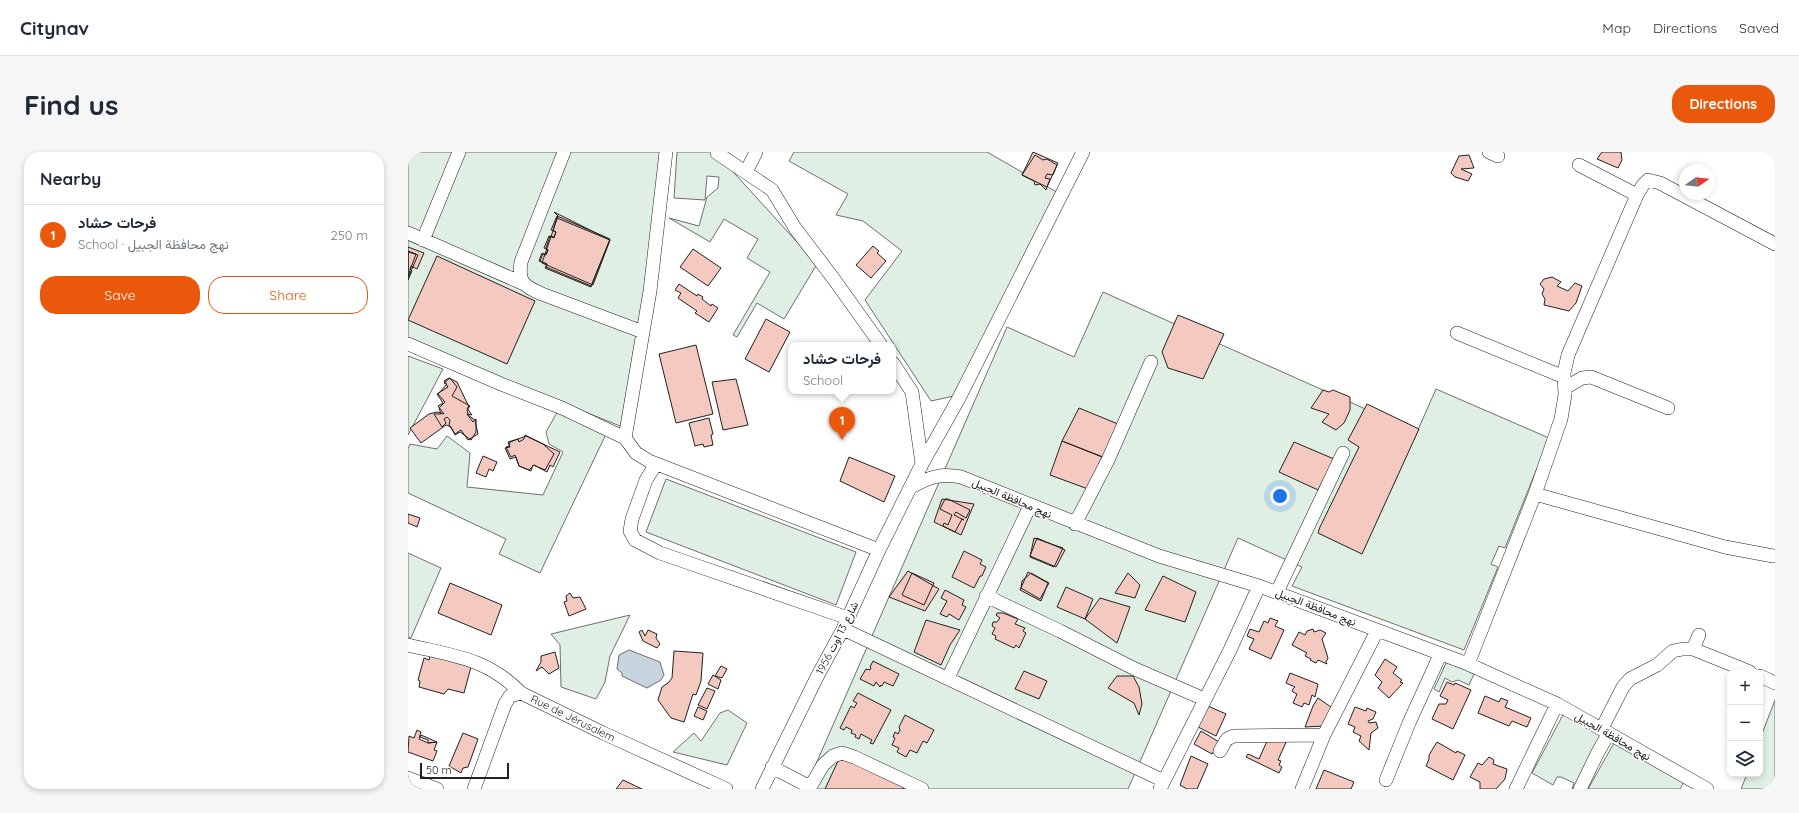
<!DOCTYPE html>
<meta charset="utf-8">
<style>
body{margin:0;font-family:Quicksand,Vazirmatn,sans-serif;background:#f6f6f7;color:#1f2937}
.controls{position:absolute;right:12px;bottom:12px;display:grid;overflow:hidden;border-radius:8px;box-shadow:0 2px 6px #0003}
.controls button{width:36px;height:36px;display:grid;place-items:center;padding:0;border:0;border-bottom:1px solid #e0e1e3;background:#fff;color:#1f2937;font:20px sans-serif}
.compass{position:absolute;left:1271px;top:12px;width:36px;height:36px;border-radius:50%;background:#fff;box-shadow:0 2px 6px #0003;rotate:76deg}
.scale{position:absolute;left:12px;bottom:10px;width:89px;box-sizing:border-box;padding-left:4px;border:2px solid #222;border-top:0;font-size:11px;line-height:14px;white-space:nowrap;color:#222;-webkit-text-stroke:3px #fff;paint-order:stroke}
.you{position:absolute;left:872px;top:344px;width:14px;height:14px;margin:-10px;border:3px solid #fff;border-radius:50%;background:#1a73e8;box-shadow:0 0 0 6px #1a73e833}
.badge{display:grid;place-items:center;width:26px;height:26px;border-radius:50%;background:#ea580c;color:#fff;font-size:13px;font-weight:700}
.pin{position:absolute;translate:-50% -33px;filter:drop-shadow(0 1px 2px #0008)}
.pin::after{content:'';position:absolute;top:21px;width:14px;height:12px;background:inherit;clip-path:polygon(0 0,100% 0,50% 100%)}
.popup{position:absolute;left:380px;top:190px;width:108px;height:52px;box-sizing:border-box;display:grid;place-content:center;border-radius:8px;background:#fff;filter:drop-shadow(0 1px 3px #0005);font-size:13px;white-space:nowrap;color:#747a83}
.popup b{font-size:15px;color:#1f2937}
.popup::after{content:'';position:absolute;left:50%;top:100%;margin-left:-8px;border:8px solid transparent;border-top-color:#fff}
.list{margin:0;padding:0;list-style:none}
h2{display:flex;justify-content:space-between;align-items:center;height:52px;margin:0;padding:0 16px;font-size:17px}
h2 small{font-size:13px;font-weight:400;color:#747a83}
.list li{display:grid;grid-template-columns:26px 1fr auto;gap:12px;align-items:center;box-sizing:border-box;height:60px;padding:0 16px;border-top:1px solid #e0e1e3}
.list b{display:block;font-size:15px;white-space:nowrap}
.list p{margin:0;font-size:13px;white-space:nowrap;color:#747a83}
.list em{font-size:13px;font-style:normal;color:#747a83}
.actions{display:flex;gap:8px;padding:12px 16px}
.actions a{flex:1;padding:9px 0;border:1px solid #ea580c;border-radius:16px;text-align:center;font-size:14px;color:#ea580c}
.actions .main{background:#ea580c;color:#fff}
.icon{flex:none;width:22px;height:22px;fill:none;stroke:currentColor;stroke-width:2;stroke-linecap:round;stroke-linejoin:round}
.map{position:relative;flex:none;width:1367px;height:637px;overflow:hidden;border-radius:16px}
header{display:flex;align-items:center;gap:24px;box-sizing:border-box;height:56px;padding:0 20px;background:#fff;border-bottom:1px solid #e0e1e3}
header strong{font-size:19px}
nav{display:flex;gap:22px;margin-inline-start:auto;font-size:14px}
.intro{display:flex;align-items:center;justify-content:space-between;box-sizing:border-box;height:96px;padding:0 24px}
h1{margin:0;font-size:28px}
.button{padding:10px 18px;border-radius:16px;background:#ea580c;color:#fff;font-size:14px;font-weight:700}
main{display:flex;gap:24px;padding:0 24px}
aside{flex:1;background:#fff;border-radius:16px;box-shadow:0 2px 6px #0003}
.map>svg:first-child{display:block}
.green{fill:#e0efe3;stroke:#6f6f6f}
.water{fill:#c7d3dd;stroke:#6f6f6f}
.building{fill:#f3c9c0;stroke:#222}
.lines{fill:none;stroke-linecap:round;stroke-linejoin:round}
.minor-casing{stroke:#222;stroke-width:14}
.minor{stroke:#fff;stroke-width:13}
.labels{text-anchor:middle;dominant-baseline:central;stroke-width:3;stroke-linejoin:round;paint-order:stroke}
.street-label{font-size:11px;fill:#222;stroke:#fff}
</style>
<header>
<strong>Citynav</strong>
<nav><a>Map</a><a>Directions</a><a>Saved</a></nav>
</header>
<div class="intro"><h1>Find us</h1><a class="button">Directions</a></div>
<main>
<aside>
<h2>Nearby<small></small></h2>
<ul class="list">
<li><span class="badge">1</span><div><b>فرحات حشاد</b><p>School · نهج محافظة الجبيل</p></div><em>250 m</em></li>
</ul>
<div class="actions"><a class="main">Save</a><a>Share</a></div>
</aside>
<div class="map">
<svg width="1367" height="637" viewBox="0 0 1367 637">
<rect width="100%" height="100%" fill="#fff"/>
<path class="green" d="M 0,0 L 257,0 L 238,199 L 212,274 L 0,189 Z
M 269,0 L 307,0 L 409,112 L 376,167 L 349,151 L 329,185 L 325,183 L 362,120 L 339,106 L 350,87 L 316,67 L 302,90 L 261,66 L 291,74 L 299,45 L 310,36 L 311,25 L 299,24 L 297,48 L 266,46 Z
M 386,0 L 579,0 L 659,46 L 546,244 L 523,249 L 457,148 L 494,99 L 455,69 L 428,63 L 440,42 L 381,9 Z
M 695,140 L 1009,280 L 1028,237 L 1141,286 L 1097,396 L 1091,394 L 1083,412 L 1090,415 L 1056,498 L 884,434 L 894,415 L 830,386 L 720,637 L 397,637 L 599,175 L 666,205 Z
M 0,204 L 35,217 L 0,283 Z
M 151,257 L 198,282 L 132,421 L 91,402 L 98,387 L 0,341 L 0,297 L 2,292 L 29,297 L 39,284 L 62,301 L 59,335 L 135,343 L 155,300 L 141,292 L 138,280 Z
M 258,327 L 448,400 L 428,453 L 238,380 Z
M 0,401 L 33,416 L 3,486 L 0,485 Z
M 222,463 L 202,504 L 197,530 L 188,547 L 153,535 L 152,493 L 143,482 Z
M 1039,509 L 1066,522 L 1061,533 L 1050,528 L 1044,530 L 1037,526 L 1031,540 L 1026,537 Z
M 1367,548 L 1367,637 L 1333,637 L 1339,622 L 1352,622 L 1352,587 Z
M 320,558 L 339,571 L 319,613 L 265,600 L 286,581 L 293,589 L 312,561 Z
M 1157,559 L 1194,584 L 1168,637 L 1164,637 L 1166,631 L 1153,625 L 1149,625 L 1145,633 L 1124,621 Z
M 1206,591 L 1276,630 L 1272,637 L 1180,637 Z"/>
<path class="water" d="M 221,498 L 252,510 L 256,523 L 253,528 L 239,536 L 214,524 L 214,521 L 209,517 L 211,503 Z"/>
<path class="building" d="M 625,0 L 650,11 L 639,35 L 614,23 Z
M 1194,0 L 1213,0 L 1214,8 L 1210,16 L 1189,7 Z
M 627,3 L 635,8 L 639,7 L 649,13 L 645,23 L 639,22 L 637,26 L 642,27 L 638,38 L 632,32 L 627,33 L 626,29 L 614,23 Z
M 1061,3 L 1066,16 L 1053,17 L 1064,22 L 1060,29 L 1047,25 L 1043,21 L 1051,4 Z
M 146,60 L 202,88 L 185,133 L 134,111 L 150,64 Z
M 149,64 L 202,87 L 183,134 L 138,115 L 139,112 L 132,109 L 135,102 L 138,102 L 140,98 L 136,96 L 141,84 L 146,86 L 148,80 L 143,78 Z
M 149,66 L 202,88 L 183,135 L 137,116 L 139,112 L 131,109 L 134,101 L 138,103 L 140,98 L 138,96 L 142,84 L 146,85 L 148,80 L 145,78 Z
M 465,94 L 471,99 L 469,101 L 478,109 L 463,126 L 448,113 Z
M 0,95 L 16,101 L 9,117 L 3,114 L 2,117 L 4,119 L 0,128 Z
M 285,97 L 313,116 L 300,134 L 272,115 Z
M 0,99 L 8,102 L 0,124 Z
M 0,100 L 10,103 L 0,126 Z
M 29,104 L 127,149 L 99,212 L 0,168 Z
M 1144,125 L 1153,130 L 1149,134 L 1160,139 L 1167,131 L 1174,134 L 1168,151 L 1161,159 L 1136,153 L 1137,147 L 1134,142 L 1136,137 L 1132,132 L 1136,127 Z
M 271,132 L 289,144 L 290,142 L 295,145 L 294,147 L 303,154 L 304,152 L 310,156 L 301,170 L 287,161 L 289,159 L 270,146 L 273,141 L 267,138 Z
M 770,163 L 816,182 L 795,227 L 760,216 L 754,200 Z
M 358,167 L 382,180 L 361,220 L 337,207 Z
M 288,193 L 305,262 L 268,271 L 251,202 Z
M 41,226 L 49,230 L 61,255 L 59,256 L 64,263 L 59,262 L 65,270 L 68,267 L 68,280 L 63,288 L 52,280 L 47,283 L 43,275 L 38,273 L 13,291 L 2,276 L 21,262 L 29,260 L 36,262 L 30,254 L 35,251 L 29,242 L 40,235 L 36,229 Z
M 42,226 L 49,235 L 44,244 L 62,254 L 59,258 L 60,263 L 67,268 L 70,282 L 60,288 L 53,278 L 47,282 L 41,273 L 42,268 L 39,265 L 36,267 L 38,271 L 34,275 L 26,262 L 33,262 L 31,256 L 37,250 L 30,242 L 39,232 L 36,231 Z
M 328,227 L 340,273 L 315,278 L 304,230 Z
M 915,238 L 921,240 L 925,238 L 942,245 L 942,258 L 936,271 L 928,278 L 914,270 L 921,262 L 903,256 Z
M 959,252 L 1011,277 L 954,402 L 910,381 L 912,375 L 951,295 L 940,288 Z
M 671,256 L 710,272 L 695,305 L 654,289 Z
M 301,266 L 305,282 L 303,283 L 305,293 L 296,295 L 295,292 L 287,294 L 281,271 Z
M 117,283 L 135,292 L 146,302 L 137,318 L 125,313 L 123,319 L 111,314 L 108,305 L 102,307 L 97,296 L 102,295 L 100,290 L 110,287 L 111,290 L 116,287 Z
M 118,284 L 152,300 L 145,315 L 142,313 L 139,320 L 126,313 L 121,318 L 111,314 L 107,303 L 103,305 L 98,295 L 101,294 L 102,290 Z
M 654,289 L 694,305 L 680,337 L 642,323 Z
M 886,290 L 926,307 L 910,338 L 871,320 Z
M 75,304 L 89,310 L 85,319 L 81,317 L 78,325 L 68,321 Z
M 441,305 L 487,324 L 476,350 L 432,329 Z
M 534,347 L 566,352 L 553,383 L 526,370 Z
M 537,347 L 540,347 L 562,358 L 558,366 L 548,360 L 546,363 L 556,368 L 554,367 L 547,380 L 535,374 L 536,371 L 540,373 L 544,363 L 532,357 Z
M 0,362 L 12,366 L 9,375 L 0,371 Z
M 626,386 L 655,396 L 646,415 L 622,405 Z
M 629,386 L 657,398 L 648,415 L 622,404 Z
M 556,399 L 574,408 L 572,412 L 578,415 L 574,424 L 572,424 L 566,436 L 544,425 Z
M 500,419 L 531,437 L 517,459 L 481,445 Z
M 620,420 L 640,431 L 633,449 L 612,438 Z
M 504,421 L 526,431 L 516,453 L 494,443 Z
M 623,421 L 641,431 L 632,447 L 613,436 L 614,429 Z
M 720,421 L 732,433 L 727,446 L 707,441 Z
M 755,424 L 788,440 L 777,470 L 737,458 Z
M 42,431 L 94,453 L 83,483 L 30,461 Z
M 658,435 L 685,447 L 677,467 L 649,455 Z
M 537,438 L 556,448 L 554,453 L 558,455 L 551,468 L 541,462 L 539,465 L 532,462 L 539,449 L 533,446 Z
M 162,441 L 165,446 L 172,445 L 178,457 L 161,464 L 156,450 L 159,449 L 158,444 Z
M 692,446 L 722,455 L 709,491 L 677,467 Z
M 589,461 L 595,461 L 610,467 L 607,472 L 617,476 L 615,479 L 618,481 L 611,496 L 608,493 L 606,496 L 587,487 L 588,484 L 584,482 L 587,476 L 584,474 L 585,470 L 589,470 L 592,466 L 588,463 Z
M 862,466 L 870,469 L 867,474 L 876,478 L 863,507 L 841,497 L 846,487 L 839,484 L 842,477 L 851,480 L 856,469 L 860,471 Z
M 518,468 L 552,478 L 542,493 L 533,513 L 506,500 Z
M 905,477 L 906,480 L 912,478 L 918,481 L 914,487 L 920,506 L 918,510 L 919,512 L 910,508 L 908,511 L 902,508 L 903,507 L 897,504 L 899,501 L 884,493 L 891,480 L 897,483 L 899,479 Z
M 234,478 L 237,484 L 240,478 L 249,482 L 248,486 L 252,492 L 249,496 L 235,489 L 231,480 Z
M 266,499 L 295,501 L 293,529 L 288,543 L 285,542 L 276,570 L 263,566 L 250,548 L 254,535 L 260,531 L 264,526 Z
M 147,500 L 151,516 L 141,522 L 134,515 L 128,519 L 133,510 L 133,504 Z
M 22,503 L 63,515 L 56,541 L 40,537 L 36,542 L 11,535 L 12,529 L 10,528 L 16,506 L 21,508 Z
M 977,507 L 989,515 L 985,521 L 994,528 L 992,530 L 995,531 L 981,546 L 970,536 L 974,530 L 967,523 Z
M 465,509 L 491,522 L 485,534 L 476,530 L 474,534 L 473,533 L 472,535 L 468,530 L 466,534 L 452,527 L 458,517 L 462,518 L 463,516 L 462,515 Z
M 313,514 L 319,517 L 314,526 L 307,524 Z
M 616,519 L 639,529 L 631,547 L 607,537 Z
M 882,521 L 910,532 L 907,545 L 904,543 L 901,553 L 896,551 L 894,555 L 885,551 L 889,542 L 885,540 L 884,538 L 887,535 L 878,531 Z
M 305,523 L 313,528 L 310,537 L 300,532 Z
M 709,524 L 725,524 L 731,535 L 734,552 L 731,563 L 726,551 L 700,536 Z
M 1039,530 L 1046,533 L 1047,531 L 1063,538 L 1045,577 L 1024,567 L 1031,552 L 1038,552 L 1040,548 L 1032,544 Z
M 299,536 L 307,539 L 299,557 L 290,553 Z
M 450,541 L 483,558 L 465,592 L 462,591 L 464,588 L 453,582 L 451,587 L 447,585 L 448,583 L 443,581 L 444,578 L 438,575 L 436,578 L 432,576 L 443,554 L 446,556 L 449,551 L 445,549 Z
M 1077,544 L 1091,550 L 1093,546 L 1100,549 L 1097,555 L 1123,566 L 1119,575 L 1104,569 L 1101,574 L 1070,561 Z
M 910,546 L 923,555 L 917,574 L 897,575 L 905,554 Z
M 800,554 L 818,562 L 808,584 L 790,575 Z
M 290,555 L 299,559 L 295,568 L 286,564 Z
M 947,555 L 958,559 L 959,556 L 968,560 L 965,567 L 960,569 L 961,571 L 968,570 L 970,576 L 963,581 L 961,598 L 951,589 L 953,584 L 945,580 L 947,575 L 940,572 Z
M 497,563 L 526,578 L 519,591 L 515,589 L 509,601 L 502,598 L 498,605 L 489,600 L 491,596 L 484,593 L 487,586 L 485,585 L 487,580 L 490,582 L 492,578 L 491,575 Z
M 9,578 L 13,580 L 11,587 L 20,591 L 29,590 L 26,598 L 29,599 L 25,609 L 0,600 L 1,584 L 6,586 Z
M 793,579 L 811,590 L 804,602 L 786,592 Z
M 55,581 L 70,587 L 60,615 L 55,616 L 53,621 L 41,614 Z
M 13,583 L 29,590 L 20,591 L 20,588 L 12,585 Z
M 879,588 L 870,608 L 873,609 L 871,613 L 874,615 L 871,621 L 838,605 L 840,602 L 851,607 L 859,589 Z
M 1029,590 L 1048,601 L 1049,599 L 1057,603 L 1045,628 L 1018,614 L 1021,607 L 1021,603 Z
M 783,604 L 800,612 L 789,637 L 779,637 L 772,633 Z
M 1081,605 L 1086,608 L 1085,612 L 1099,617 L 1097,627 L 1088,637 L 1072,637 L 1072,630 L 1062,625 L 1070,611 L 1074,613 Z
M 438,607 L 497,634 L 495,637 L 417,637 L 430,609 Z
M 916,618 L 946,630 L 943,637 L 908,637 Z
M 215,628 L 234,637 L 208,637 Z"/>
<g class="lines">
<g class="minor-casing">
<path id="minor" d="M 156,0 L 113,110 C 110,131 116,134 134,142 L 235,180
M 258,0 L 242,139 L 217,286 L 228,301 L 241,309 L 471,398
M 1081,0 L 1090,4
M 309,1 L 364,38 L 387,76 L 425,126 L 473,193
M 1171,13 L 1229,43
M 338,20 L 348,0
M 0,81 L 114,131
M 15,88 L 51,0
M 1049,181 L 1156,225
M 0,192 L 93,232 L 154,256 L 217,286
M 485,211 L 504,240 L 514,312
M 1157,236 L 1174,226 L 1183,225 L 1260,256
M 248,312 L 238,328 L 224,367 L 222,379 L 227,388 L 252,401 L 440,466
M 503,335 C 522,325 532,321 553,325 L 751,404 L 851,434 L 1060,512 L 1149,552 L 1299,637
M 1127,342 L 1317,395 L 1365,404
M 667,372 L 700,308 L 743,210
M 869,440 L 935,301
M 578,444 L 652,479 L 727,517 L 796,547
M 435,477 L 756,629
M 0,493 C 46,504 79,506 113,541
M 1285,497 L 1291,483
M 1060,512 L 1127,342 L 1153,267 L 1157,243 L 1156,221 L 1160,203 L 1229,43 L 1235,33 L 1240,28 L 1252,31 L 1367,92
M 1352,524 L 1367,531
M 540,526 L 622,354
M 1194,576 L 1215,535 L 1222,527 L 1249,513 L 1265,499 L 1275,497 L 1285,497 L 1342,520
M 812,599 L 819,587 L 826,584 L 916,583 L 969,479
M 364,615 L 402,635
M 0,626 L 29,637
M 978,628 L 1001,571 L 1032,503
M 66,637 L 97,552 L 102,544 L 113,541 L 195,581 L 318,637
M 354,637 L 410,523 L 435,477 L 471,398 L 514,312 L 551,246 L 675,0
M 401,637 L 415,613 L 425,604 L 434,601 L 446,605 L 514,637
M 752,637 L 822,498 L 851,434
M 894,637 L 916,583
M 1108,637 L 1149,552
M 1172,637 L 1190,600 L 1201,581"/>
</g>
<use href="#minor" class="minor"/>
</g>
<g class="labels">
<g class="street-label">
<text transform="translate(604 346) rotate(23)">نهج محافظة الجبيل</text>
<text transform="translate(908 455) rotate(21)">نهج محافظة الجبيل</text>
<text transform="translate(429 486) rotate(-63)">شارع 13 اوت 1956</text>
<text transform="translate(165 566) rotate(26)">Rue de Jérusalem</text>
<text transform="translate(1205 584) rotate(30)">نهج محافظة الجبيل</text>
</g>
</g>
</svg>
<div class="controls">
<button>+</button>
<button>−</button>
<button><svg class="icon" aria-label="layers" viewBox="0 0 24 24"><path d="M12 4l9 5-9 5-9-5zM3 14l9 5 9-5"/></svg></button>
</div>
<svg class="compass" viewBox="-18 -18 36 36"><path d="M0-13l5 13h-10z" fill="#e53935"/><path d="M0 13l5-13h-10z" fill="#747a83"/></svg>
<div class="scale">50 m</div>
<div class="you"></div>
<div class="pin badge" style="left:434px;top:288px">1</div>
<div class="popup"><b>فرحات حشاد</b>School</div>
</div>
</main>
